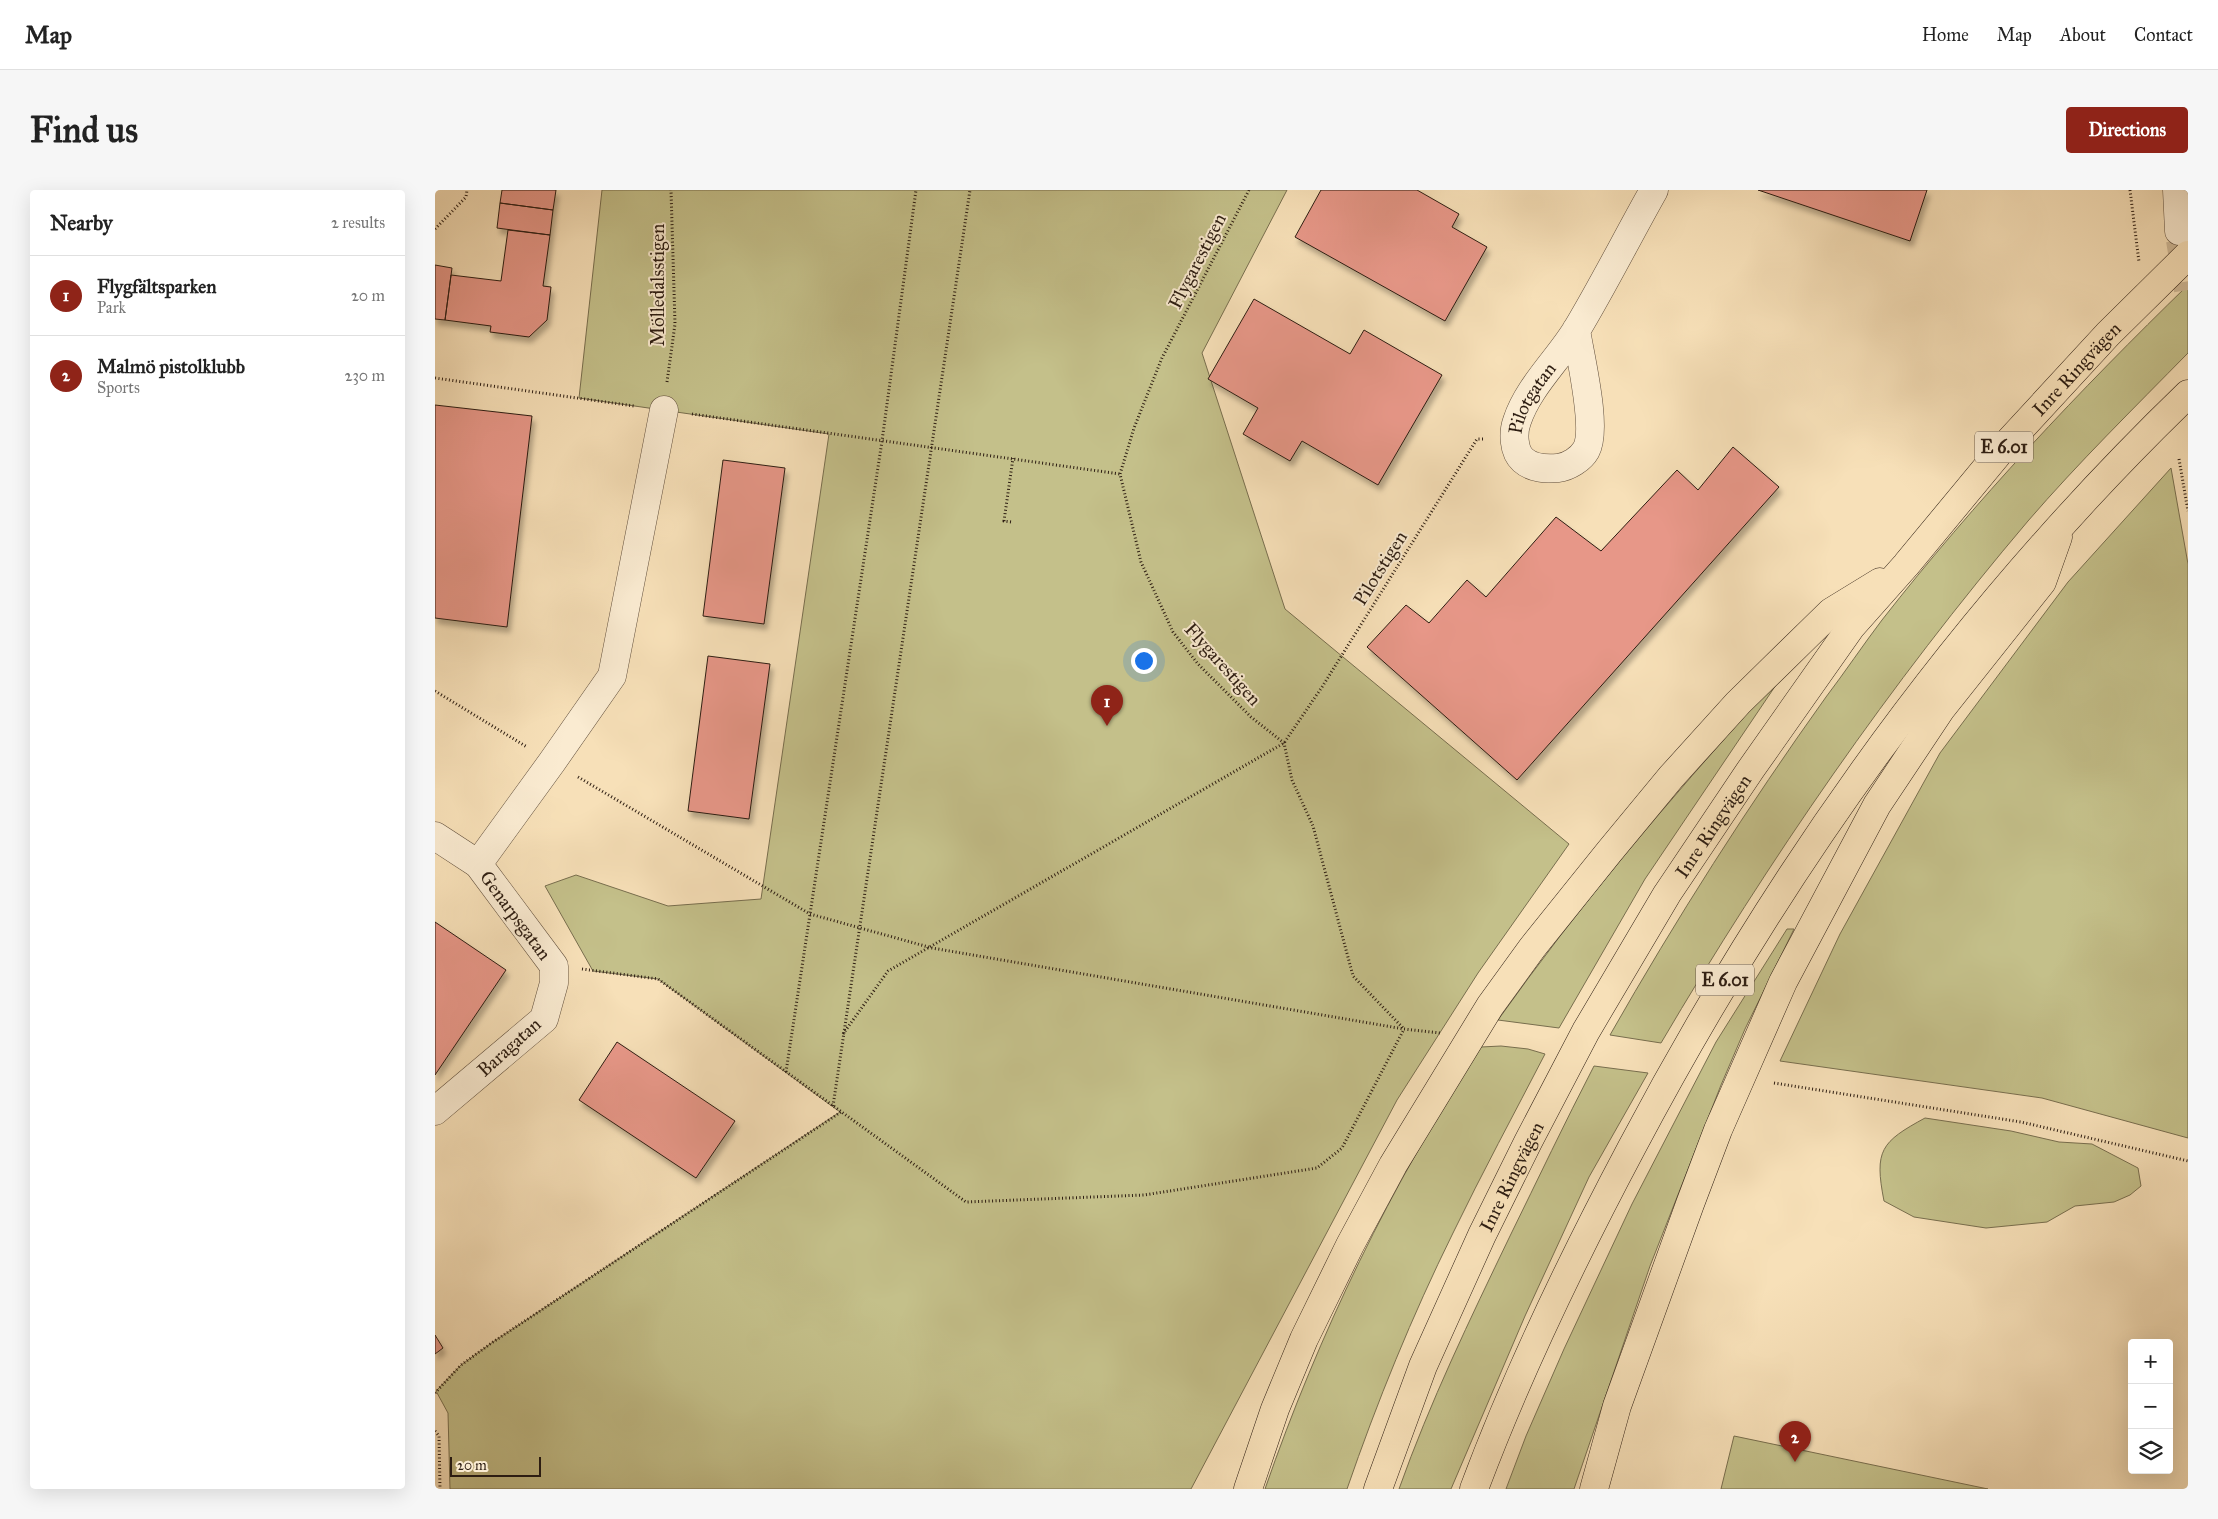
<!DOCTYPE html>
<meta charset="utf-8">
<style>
body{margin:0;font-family:"IM FELL Great Primer",serif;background:#f6f6f6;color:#222}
.controls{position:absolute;right:15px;bottom:15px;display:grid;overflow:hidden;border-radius:5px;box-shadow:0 5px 20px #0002}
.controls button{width:45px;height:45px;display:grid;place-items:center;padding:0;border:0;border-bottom:1px solid #e0e0e0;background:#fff;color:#222;font:25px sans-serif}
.scale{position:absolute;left:15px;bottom:12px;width:91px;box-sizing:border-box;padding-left:5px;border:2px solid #2d1d12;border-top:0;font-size:14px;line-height:18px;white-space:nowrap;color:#2d1d12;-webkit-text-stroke:4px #faebd1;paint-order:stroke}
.you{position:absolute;left:708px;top:470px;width:18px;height:18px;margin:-12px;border:4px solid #fff;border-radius:50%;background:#1a73e8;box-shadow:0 0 0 8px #1a73e833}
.badge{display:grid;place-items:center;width:32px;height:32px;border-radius:50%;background:#8f2418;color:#fff;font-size:16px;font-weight:700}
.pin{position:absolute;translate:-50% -41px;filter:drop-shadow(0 1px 2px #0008)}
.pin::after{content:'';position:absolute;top:26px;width:18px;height:15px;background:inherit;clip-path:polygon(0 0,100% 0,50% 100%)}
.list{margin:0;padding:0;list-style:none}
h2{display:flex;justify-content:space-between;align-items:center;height:65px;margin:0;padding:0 20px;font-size:21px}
h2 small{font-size:16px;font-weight:400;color:#767676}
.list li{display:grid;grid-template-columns:32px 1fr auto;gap:15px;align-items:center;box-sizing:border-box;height:80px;padding:0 20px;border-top:1px solid #e0e0e0}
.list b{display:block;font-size:19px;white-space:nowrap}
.list p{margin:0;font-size:16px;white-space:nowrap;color:#767676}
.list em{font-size:16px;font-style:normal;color:#767676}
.icon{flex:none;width:28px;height:28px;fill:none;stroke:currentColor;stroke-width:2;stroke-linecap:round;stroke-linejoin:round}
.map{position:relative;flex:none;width:1753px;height:1299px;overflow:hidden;border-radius:5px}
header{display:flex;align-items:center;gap:30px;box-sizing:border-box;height:70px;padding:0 25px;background:#fff;border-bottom:1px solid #e0e0e0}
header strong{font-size:24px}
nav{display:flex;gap:28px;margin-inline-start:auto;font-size:18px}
.intro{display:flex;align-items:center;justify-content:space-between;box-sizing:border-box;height:120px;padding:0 30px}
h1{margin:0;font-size:35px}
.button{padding:12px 22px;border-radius:5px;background:#8f2418;color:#fff;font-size:18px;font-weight:700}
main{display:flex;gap:30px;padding:0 30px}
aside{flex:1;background:#fff;border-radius:5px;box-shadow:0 5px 20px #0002}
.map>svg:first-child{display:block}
.green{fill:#c4c08a;stroke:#786e4e}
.building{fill:#e79788;stroke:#2d1d12;filter:url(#shadow)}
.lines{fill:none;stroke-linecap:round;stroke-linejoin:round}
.minor-tunnel{stroke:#cfb997;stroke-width:28;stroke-dasharray:28 14;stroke-linecap:butt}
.minor-casing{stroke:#604e3c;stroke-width:29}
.highway-casing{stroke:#2d1d12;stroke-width:29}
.path{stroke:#2d1d12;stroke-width:3;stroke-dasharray:1 2.5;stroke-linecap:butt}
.minor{stroke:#faebd1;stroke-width:28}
.highway{stroke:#f7e0b8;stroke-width:28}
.labels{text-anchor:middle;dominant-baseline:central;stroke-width:4;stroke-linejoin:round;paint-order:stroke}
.shield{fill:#faebd1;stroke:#6a5b4b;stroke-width:1}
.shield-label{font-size:18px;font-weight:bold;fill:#2d1d12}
.street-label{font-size:19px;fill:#2d1d12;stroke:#faebd1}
</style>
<header>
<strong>Map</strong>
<nav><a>Home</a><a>Map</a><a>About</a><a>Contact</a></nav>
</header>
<div class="intro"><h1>Find us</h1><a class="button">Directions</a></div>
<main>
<aside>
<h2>Nearby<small>2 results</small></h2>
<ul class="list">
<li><span class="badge">1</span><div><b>Flygfältsparken</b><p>Park</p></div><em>20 m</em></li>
<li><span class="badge">2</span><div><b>Malmö pistolklubb</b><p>Sports</p></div><em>230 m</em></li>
</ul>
</aside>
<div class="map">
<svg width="1753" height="1299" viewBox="0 0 1753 1299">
<defs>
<filter id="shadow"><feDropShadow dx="3" dy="5.5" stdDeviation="2.5" flood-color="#0004"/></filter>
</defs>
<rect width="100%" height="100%" fill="#f7e0b8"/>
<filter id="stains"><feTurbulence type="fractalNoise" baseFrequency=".004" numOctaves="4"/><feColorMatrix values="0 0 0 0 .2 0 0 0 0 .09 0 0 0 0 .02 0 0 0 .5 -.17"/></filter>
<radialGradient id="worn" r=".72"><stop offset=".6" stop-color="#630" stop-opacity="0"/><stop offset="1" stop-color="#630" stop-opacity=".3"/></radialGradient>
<path class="green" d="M 167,0 L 852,0 L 767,163 L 850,419 L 1134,654 L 1043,783 L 962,910 L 756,1299 L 15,1299 L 13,1223 L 1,1201 L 26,1175 L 58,1152 L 405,922 L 223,789 L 158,781 L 110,696 L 141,685 L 233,716 L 326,709 L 394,244 L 144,208 Z
M 1753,95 L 1753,163 C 1699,218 1643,273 1593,331 C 1454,495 1335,668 1226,853 L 1175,845 C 1241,729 1313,616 1391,507 C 1410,482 1428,455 1447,430 C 1540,311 1645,200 1753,95 Z
M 1736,278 L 1753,374 L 1753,948 L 1607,908 L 1345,871 L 1405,744 L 1505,563 L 1633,392 Z
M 1343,492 L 1210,689 L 1124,838 L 1063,830 C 1143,717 1233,611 1326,508 Z
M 1352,739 L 1359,739 L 1310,839 L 1286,895 L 1215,1076 L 1139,1299 L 1071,1299 L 1091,1246 L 1129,1159 L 1197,1014 L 1281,852 Z
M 1066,856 L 1093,859 L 1110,864 C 1079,924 1047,983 1018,1043 C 977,1126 942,1212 912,1299 L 830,1299 C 884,1143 956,995 1046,857 Z
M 1159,876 L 1213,883 L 1154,987 L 1090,1126 L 1016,1299 L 964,1299 C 995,1212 1035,1129 1075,1046 C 1103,989 1130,932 1159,876 Z
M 1490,928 L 1576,941 L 1624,952 L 1657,954 L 1703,978 L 1706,996 L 1695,1005 L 1679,1012 L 1640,1016 L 1612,1032 L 1551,1038 L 1479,1027 L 1449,1011 C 1439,960 1446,952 1490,928 Z
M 1299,1246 L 1553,1299 L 1286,1299 Z"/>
<path class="building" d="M 67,0 L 121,0 L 118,20 L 65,13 Z
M 886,0 L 982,0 L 1024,24 L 1017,37 L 1052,57 L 1010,131 L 860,47 Z
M 1323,0 L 1492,0 L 1475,51 Z
M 65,13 L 118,20 L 115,45 L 62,38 Z
M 73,40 L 115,45 L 108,96 L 116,97 L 112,130 L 94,147 L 55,142 L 56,136 L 10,130 L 16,85 L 66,91 Z
M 0,75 L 17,78 L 10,130 L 0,129 Z
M 819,109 L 915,164 L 929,140 L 1007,185 L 943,295 L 867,251 L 855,271 L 808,244 L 823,218 L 773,189 Z
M 0,215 L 97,226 L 72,437 L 0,428 Z
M 1298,257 L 1344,297 L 1082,590 L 932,457 L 971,415 L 994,433 L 1032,390 L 1051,407 L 1121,327 L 1166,361 L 1242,280 L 1263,300 Z
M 288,270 L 350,278 L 329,434 L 268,426 Z
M 273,466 L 335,474 L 314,629 L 253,621 Z
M 0,732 L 71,780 L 0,885 Z
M 182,852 L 300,931 L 261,988 L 144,910 Z
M 0,1145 L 8,1158 L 0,1164 Z"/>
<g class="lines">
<path class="minor-tunnel" d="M 1745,50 L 1753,100"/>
<g class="minor-casing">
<g id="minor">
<path d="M 1742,0 L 1744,41"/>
<path id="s1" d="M 1141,140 C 1145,166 1163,239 1151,260 C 1146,269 1133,277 1123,278 C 1111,279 1098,279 1088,270 C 1078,261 1078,242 1082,231 C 1093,197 1124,169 1142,139 C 1169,94 1193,46 1219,0"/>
<path id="s2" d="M 0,646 L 43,674 L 119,776 L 119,793 L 109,829 L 0,921"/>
<path d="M 43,674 L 117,572 L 177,486 L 229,220"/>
</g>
</g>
<g class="highway-casing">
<g id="highway">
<path d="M 813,1299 L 840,1219 L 869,1149 L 915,1055 L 958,975 L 1055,816 L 1097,758 L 1174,662 L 1236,587 L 1303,513 L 1396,422 L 1445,392"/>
<path id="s3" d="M 943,1299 L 988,1176 L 1047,1045 L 1093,952 L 1151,841 L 1232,704 L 1316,579 L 1416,437 L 1471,375 L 1567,259 L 1673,144 L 1753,65"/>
<path d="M 1039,1299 C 1083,1181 1138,1068 1197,957 C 1344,679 1527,422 1753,204"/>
<path d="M 1159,1299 L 1182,1216 L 1255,1014 L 1283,940 L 1348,792 L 1442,615 L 1506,519 L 1607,392 L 1623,347"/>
</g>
</g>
<path class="path" d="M 814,0 L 727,168 L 699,238 L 685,284 L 706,372 L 738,442 L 763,474 L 816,527 L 849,553 L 857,590 L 878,636 L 918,786 L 969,839
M 1695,0 L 1704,72
M 0,39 L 31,7 L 32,0
M 0,188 L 199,216
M 232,192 L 240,134 L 236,0
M 257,224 L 685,284
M 1744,269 L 1753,321
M 576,332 L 569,331 L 578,268
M 0,501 L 92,557
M 143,587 L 375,724 L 497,758 L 969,839 L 1005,843
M 147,779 L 223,789 L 531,1012 L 709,1005 L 882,978 L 907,958 L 969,839
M 408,844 L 453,781 L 849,553 L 887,497 L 1042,249 L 1050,249
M 351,882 L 447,251 L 481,0
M 1339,893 L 1586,932 L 1753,971
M 398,916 L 535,0
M 0,1203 L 26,1175 L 58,1152 L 406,922
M 0,1241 L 4,1246 L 5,1299"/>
<use href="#minor" class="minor"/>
<use href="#highway" class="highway"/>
</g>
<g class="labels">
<g class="shield">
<rect x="1540" y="241.5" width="58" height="31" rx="4"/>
<rect x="1261" y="774.5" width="58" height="31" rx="4"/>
</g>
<g class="shield-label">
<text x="1569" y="257">E 6.01</text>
<text x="1290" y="790">E 6.01</text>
</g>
<g class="street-label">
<text transform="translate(762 71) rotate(-63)">Flygarestigen</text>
<text transform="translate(222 95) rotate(-90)">Mölledalsstigen</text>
<text stroke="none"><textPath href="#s3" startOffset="1330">Inre Ringvägen</textPath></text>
<text stroke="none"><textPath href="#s1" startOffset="261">Pilotgatan</textPath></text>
<text transform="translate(945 378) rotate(-58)">Pilotstigen</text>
<text transform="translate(788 474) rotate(48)">Flygarestigen</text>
<text stroke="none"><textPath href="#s3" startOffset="745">Inre Ringvägen</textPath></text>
<text stroke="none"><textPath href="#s2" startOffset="115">Genarpsgatan</textPath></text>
<text transform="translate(74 857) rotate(-42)">Baragatan</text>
<text stroke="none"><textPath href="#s3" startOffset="340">Inre Ringvägen</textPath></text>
</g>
</g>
<rect width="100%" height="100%" filter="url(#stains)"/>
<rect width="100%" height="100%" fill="url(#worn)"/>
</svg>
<div class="controls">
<button>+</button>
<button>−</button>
<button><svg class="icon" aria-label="layers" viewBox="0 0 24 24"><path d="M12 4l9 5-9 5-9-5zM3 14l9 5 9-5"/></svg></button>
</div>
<div class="scale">20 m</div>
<div class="you"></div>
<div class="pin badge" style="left:672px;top:536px">1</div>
<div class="pin badge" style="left:1360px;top:1272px">2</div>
</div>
</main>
